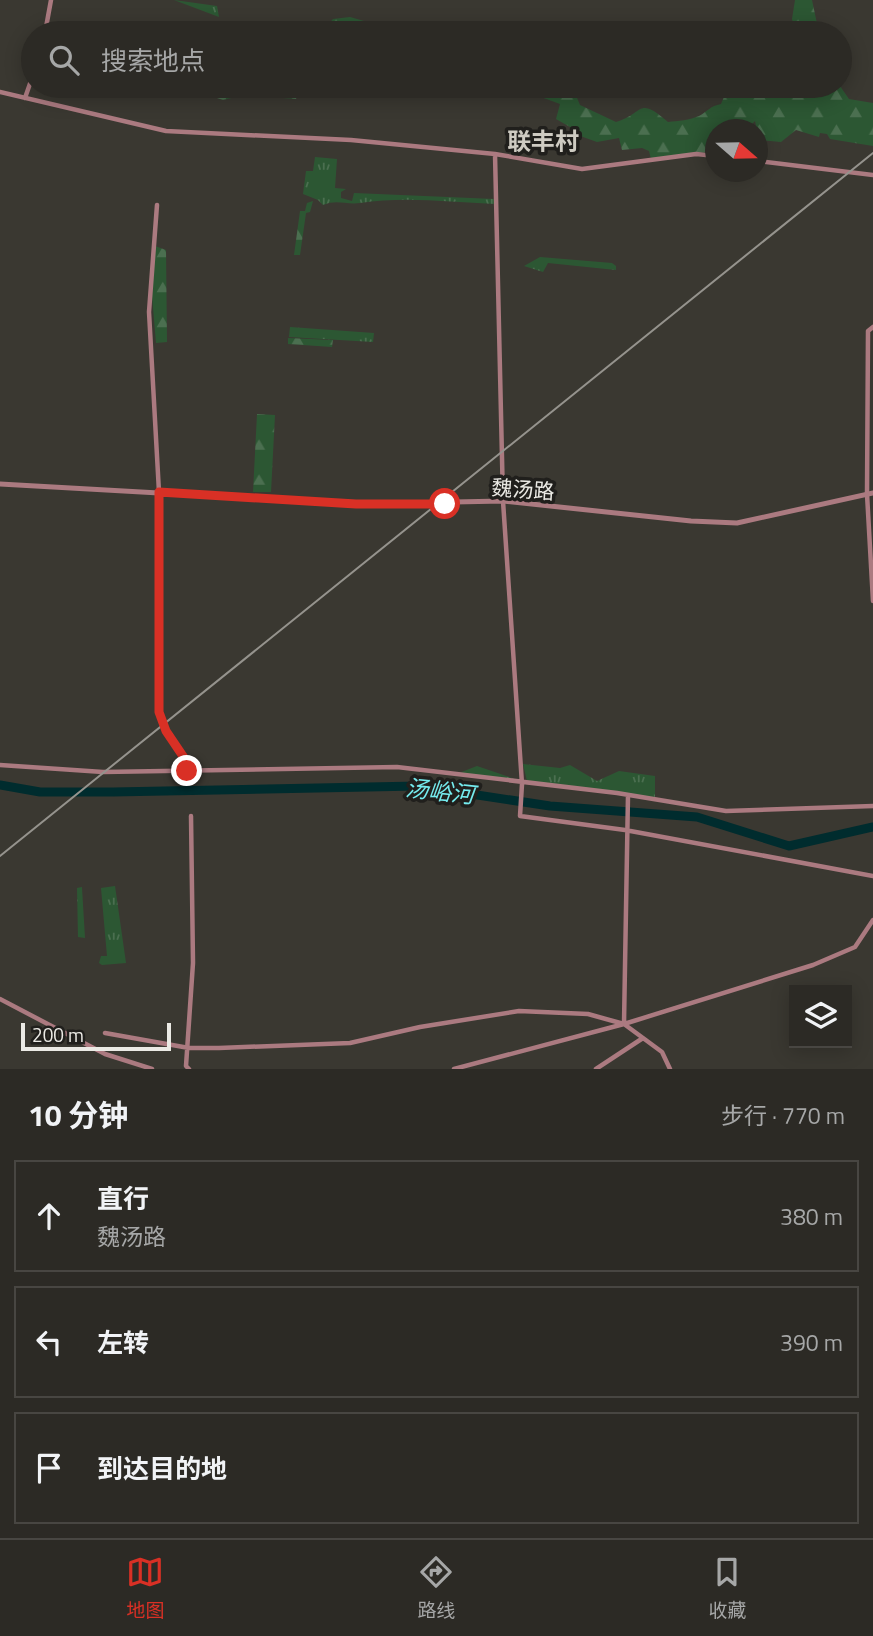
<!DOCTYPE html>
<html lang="zh">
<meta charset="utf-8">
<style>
body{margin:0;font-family:"Titillium Web","Noto Sans SC",sans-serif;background:#383632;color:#f1f3f6}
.controls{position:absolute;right:21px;bottom:21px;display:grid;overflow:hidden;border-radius:0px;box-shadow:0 4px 18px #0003}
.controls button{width:63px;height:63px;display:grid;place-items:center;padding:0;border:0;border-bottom:2px solid #484642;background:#2c2a25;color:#f1f3f6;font:35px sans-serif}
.compass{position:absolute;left:705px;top:119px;width:63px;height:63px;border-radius:50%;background:#2c2a25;box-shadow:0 4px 18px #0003;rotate:110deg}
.scale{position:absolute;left:21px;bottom:18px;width:150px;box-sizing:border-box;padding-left:7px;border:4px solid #ebeae5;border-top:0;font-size:19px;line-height:24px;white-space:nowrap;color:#ebeae5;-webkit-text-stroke:5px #201f1c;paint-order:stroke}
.stop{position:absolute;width:21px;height:21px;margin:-16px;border:5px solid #d93025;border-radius:50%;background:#fff}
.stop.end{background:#d93025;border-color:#fff;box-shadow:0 2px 7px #0008}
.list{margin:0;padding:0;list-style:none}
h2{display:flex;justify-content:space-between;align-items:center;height:91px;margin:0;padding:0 28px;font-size:30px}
h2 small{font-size:23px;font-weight:400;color:#a6a7a7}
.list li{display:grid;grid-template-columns:46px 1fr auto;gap:21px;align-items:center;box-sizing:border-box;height:112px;margin:0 14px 14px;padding:0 14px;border:2px solid #484642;border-radius:0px}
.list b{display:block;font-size:26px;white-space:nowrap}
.list p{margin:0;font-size:23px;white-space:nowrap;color:#a6a7a7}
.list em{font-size:23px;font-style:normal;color:#a6a7a7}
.icon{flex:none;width:38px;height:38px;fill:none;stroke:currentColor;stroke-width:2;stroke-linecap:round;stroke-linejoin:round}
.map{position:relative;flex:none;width:873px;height:1069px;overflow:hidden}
.search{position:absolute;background:#2c2a25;box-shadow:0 4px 18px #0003;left:21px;right:21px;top:21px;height:77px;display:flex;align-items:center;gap:18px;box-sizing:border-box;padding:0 24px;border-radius:38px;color:#a6a7a7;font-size:26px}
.sheet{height:469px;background:#2c2a25}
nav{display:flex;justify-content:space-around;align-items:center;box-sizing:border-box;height:98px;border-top:2px solid #484642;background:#2c2a25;font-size:19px;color:#a6a7a7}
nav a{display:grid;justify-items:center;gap:4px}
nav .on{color:#d93025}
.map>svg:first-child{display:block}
.grass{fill:url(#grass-tufts)}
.forest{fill:url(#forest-firs)}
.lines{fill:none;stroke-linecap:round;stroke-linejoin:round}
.river{stroke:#002c2e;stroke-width:9}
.minor{stroke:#ab7a80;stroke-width:4.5}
.tertiary{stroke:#ab7a80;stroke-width:5}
.rail{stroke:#95938d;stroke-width:2}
.route{stroke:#d93025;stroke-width:9}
.labels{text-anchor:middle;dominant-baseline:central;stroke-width:7;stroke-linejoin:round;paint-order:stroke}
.street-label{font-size:21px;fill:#ebeae5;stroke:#201f1c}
.water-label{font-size:23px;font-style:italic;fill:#75ecef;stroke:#201f1c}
.quarter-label{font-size:24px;font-weight:bold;fill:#cecbc2;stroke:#201f1c}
</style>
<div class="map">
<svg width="873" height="1069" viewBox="0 0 873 1069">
<defs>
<pattern id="grass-tufts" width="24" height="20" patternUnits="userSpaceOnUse" patternTransform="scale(1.75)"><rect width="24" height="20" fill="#2c5733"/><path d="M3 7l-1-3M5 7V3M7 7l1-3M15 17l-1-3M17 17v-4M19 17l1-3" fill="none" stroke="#4b6f50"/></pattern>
<pattern id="forest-firs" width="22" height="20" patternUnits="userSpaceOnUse" patternTransform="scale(1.75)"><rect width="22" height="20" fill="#2c5733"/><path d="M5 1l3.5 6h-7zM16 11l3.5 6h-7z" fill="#4b6f50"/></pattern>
</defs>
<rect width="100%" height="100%" fill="#3a3831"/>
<path class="grass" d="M 174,0 L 217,6 L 219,17 Z
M 315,157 L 337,159 L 335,188 L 346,189 L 341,192 L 341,198 L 352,201 L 354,193 L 494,199 L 495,204 C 450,202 404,196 360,203 C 346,205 337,199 323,205 L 318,200 L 303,194 L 306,171 L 313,171 Z
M 540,257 L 612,263 L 616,266 L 616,270 L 548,263 L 543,272 L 524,266 Z
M 290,327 L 374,333 L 373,342 L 289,337 Z
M 523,764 L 560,768 L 570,765 L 597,781 L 619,771 L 655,776 L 655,798 L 527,781 Z
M 477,766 L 515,779 L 459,773 Z
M 115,886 L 126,963 L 102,965 L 99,963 L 101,956 L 107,956 L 101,888 Z
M 82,887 L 82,888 L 85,938 L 78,937 L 77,888 Z"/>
<path class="forest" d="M 795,0 L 812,0 L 819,33 L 796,33 L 792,19 Z
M 350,17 L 392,29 L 396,33 L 328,33 L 324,29 L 333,19 Z
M 211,86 L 351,86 L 349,92 L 316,88 L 299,89 L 296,99 L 244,95 L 223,100 L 211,96 Z
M 543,86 L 561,86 L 575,93 L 580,105 L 616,122 C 644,114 637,95 668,122 C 678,121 690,120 699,116 C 708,111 710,106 721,104 L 726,92 C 760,81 803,86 840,86 L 849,99 L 873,103 L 873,146 L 830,139 L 827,134 L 820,133 L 819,137 L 796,130 L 781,142 L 759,140 L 755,121 L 747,129 L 716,130 L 715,146 L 704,153 L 651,159 L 649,151 L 642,148 L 622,150 L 619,138 L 597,142 L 572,133 L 570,127 L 556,119 L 560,104 L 541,97 Z
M 313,201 L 310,212 L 306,213 L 300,255 L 294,255 L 300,211 L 305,211 L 307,203 Z
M 155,246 L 166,250 L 167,342 L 156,343 L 152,296 Z
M 288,338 L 333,340 L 332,347 L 288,344 Z
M 257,414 L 275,415 L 271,492 L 253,492 Z"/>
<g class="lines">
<path class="river" d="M 0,785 L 40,792 L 113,792 L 418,786 L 550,806 L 697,817 L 789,846 L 873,827"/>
<path class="minor" d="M 45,33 L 51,0
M 0,92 L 166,131 L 351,140 L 495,154 L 582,169 L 696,154 L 716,156
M 25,98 L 33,75
M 495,154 L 503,501 L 522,784 L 520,816 L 625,830 L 873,876
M 758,161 L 873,175
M 157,205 L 149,312 L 159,492 L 159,712 L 166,731 L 193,771
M 873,327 L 868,331 L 867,494 L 873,601
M 0,765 L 103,772 L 397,767 L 617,793 L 726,811 L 873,806
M 0,999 L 105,1054 L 152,1069
M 624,1024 L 628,795
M 105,1033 L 189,1048 L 219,1048 L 350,1043 L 420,1027 L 519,1011 L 588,1014 L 624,1024 L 813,965 L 855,947 L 873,920
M 189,1069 L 186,1066 L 193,963 L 191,816
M 454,1069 L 624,1024 L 662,1052 L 670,1069
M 596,1069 L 643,1038"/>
<path class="tertiary" d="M 0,484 L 356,504 L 503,501 L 691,521 L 737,523 L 873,493"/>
<path class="rail" d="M 0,856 L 873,153"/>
</g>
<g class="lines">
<path class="route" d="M 187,771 L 193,771 L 166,731 L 159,712 L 159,492 L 356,504 L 445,504"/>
</g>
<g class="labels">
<g class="street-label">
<text transform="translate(523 489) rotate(4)">魏汤路</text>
</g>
<g class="water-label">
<text transform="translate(440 791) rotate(6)">汤峪河</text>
</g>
<g class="quarter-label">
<text x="543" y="141">联丰村</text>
</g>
</g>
</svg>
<div class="controls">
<button><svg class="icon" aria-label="layers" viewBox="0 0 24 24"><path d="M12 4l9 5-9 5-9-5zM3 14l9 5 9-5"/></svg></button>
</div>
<svg class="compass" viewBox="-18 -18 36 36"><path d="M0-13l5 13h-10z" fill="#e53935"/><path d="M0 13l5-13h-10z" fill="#a6a7a7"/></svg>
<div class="scale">200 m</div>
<div class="stop" style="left:445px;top:504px"></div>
<div class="stop end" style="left:187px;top:771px"></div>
<div class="search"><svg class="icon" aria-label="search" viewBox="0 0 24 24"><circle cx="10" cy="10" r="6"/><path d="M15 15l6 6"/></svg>搜索地点</div>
</div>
<section class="sheet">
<h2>10 分钟<small>步行 · 770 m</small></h2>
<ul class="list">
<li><svg class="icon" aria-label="ahead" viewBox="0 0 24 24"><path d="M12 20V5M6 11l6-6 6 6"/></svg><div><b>直行</b><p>魏汤路</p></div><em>380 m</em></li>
<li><svg class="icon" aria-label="left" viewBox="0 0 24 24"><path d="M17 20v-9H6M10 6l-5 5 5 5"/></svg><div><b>左转</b></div><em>390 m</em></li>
<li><svg class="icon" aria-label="arrive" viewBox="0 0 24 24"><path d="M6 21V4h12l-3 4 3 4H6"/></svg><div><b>到达目的地</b></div></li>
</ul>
</section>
<nav>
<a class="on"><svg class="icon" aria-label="map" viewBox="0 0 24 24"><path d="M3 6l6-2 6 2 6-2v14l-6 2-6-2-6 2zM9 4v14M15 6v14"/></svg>地图</a>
<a><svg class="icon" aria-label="directions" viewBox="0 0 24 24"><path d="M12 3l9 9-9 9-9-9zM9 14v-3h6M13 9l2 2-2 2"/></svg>路线</a>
<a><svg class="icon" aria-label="saved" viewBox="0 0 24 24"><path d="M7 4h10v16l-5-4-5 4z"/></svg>收藏</a>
</nav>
